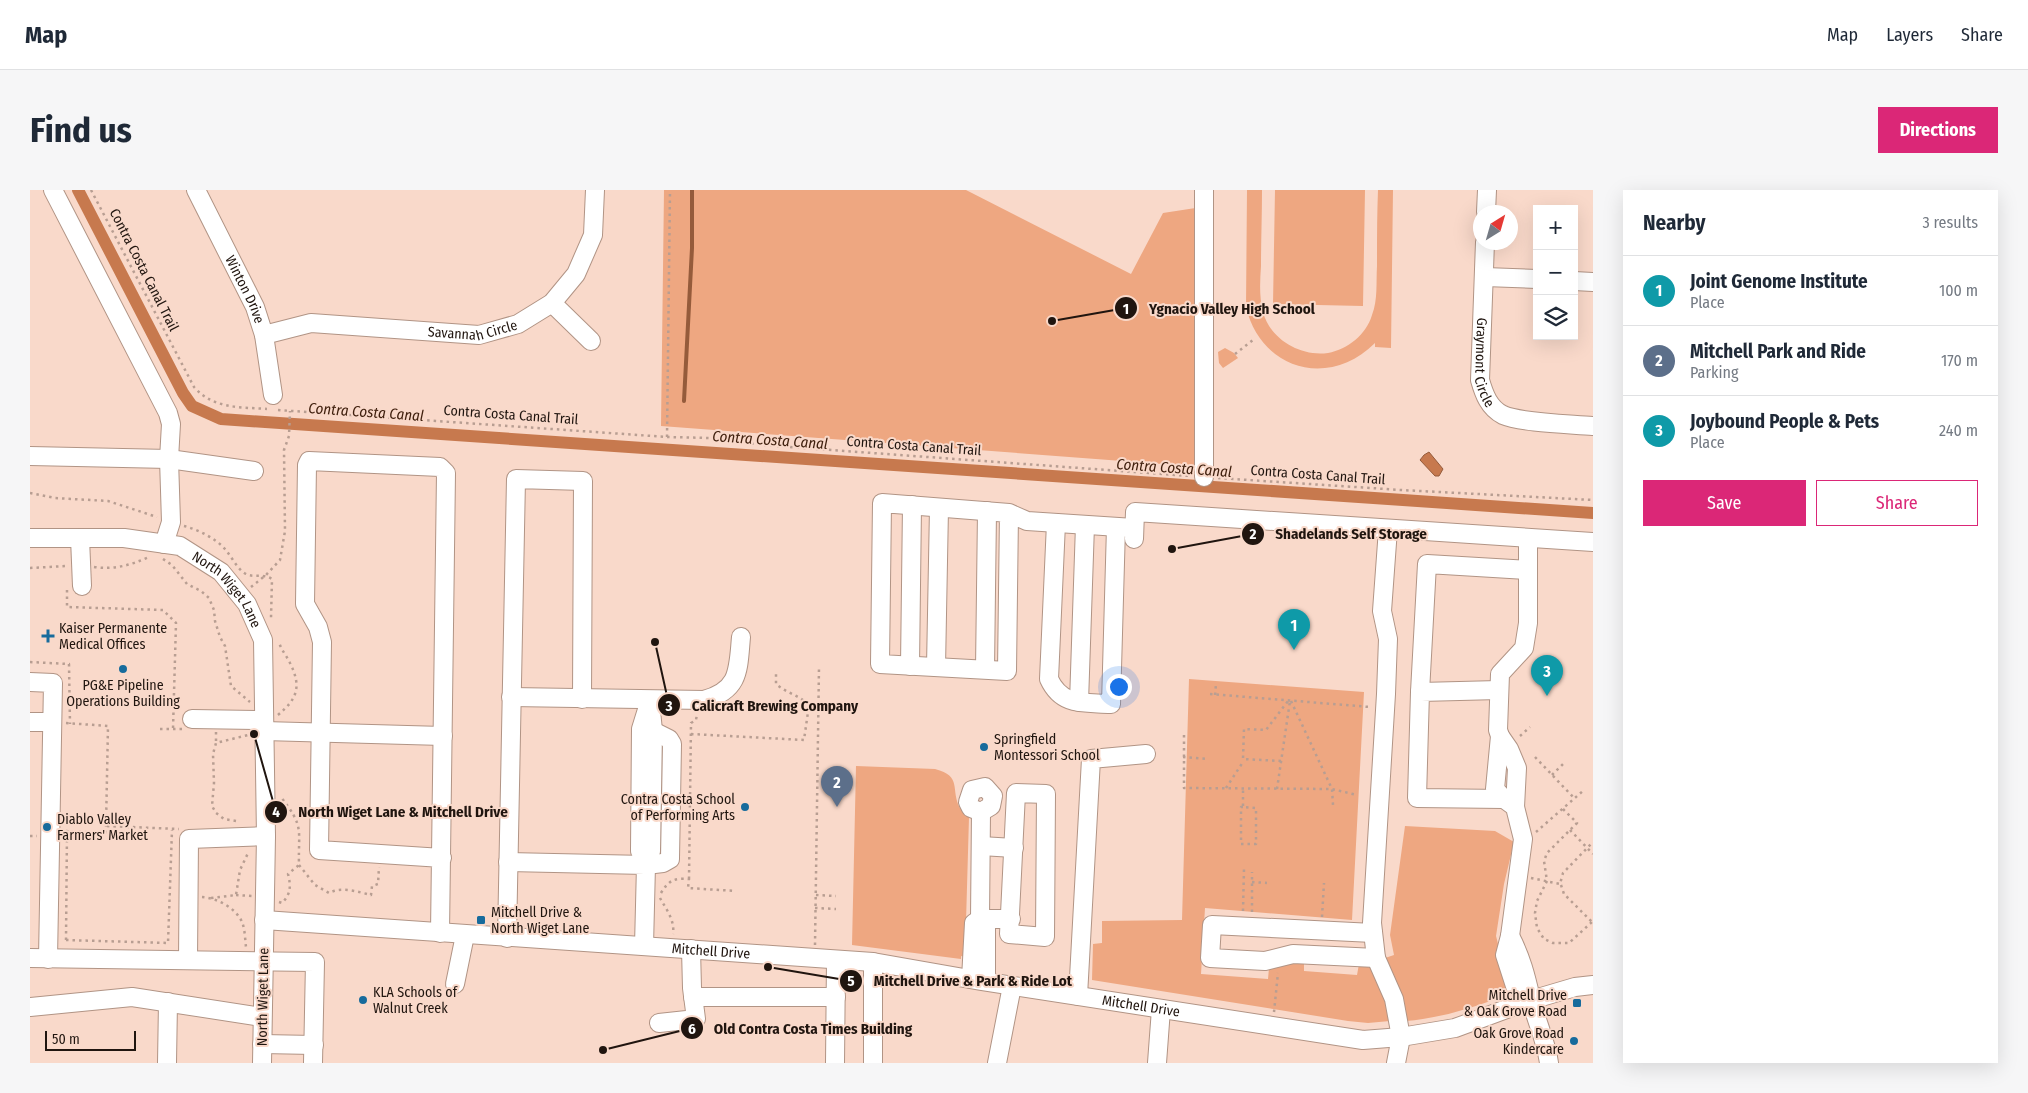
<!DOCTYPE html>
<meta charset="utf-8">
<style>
body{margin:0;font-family:"Fira Sans Condensed",sans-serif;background:#f6f6f7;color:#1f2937}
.controls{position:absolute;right:15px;top:15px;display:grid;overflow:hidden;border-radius:0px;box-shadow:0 5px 20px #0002}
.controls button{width:45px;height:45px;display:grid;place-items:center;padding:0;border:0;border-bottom:1px solid #e0e1e3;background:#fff;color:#1f2937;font:25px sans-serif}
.compass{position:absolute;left:1443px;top:15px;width:45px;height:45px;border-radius:50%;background:#fff;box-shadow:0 5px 20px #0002;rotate:37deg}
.scale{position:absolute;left:15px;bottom:12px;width:91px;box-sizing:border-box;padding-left:5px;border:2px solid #20150f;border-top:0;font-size:14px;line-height:18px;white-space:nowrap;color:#20150f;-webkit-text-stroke:4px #f9d9ca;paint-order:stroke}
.you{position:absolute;left:1088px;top:496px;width:18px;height:18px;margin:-12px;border:4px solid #fff;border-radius:50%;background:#1a73e8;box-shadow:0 0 0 8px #1a73e833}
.badge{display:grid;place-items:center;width:32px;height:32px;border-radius:50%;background:#db2777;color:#fff;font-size:16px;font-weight:700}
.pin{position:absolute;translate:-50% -41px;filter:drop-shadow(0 1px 2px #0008)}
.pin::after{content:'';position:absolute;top:26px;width:18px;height:15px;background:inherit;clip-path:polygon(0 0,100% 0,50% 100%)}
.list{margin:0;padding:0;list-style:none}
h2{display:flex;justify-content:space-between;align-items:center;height:65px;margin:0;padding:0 20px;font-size:21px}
h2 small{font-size:16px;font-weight:400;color:#747a83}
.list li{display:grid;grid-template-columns:32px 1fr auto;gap:15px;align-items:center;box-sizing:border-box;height:70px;padding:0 20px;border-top:1px solid #e0e1e3}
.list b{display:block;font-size:19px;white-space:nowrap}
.list p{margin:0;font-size:16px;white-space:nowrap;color:#747a83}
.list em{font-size:16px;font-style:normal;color:#747a83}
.actions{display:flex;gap:10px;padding:15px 20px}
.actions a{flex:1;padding:11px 0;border:1px solid #db2777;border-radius:0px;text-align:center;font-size:18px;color:#db2777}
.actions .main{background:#db2777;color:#fff}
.icon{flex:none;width:28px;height:28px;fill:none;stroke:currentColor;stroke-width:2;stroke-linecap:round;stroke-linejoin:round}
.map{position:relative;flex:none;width:1563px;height:873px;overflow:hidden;border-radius:0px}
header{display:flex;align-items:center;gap:30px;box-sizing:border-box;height:70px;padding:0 25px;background:#fff;border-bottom:1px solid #e0e1e3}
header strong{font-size:24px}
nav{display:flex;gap:28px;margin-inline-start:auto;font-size:18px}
.intro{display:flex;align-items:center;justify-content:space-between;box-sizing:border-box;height:120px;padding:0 30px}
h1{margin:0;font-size:35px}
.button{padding:12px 22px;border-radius:0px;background:#db2777;color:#fff;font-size:18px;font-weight:700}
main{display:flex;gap:30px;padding:0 30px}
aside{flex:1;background:#fff;border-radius:0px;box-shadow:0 5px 20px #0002}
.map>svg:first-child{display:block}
.green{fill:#eea781}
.water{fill:#c7794e;stroke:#955b3b}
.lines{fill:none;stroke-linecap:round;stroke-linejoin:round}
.stream{stroke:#955b3b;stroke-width:4}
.canal{stroke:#c7794e;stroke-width:12}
.minor-casing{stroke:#b19485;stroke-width:20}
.path{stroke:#b89e92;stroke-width:2.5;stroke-dasharray:2.5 4;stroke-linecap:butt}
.minor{stroke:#fff;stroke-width:18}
.poi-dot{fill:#176b9c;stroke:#f9d9ca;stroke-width:2}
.labels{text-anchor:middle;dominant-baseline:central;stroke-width:4;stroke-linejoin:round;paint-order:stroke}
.street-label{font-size:14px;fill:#20150f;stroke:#f9d9ca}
.poi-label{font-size:14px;fill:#20150f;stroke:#f9d9ca;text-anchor:start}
.water-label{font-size:15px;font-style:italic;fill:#40200e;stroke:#f9d9ca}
.leader{fill:none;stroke:#20150f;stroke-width:2}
.callout-dot{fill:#20150f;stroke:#f9d9ca;stroke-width:2}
.mark-label{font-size:15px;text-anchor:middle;font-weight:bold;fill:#fff}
.callout-label{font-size:15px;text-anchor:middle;font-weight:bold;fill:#20150f;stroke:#f9d9ca;stroke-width:4;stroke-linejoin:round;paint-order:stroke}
</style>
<header>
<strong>Map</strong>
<nav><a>Map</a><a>Layers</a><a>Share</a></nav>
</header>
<div class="intro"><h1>Find us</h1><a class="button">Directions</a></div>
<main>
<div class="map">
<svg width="1563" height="873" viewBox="0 0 1563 873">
<rect width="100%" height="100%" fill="#f9d9ca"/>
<path class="green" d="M 634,0 L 936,0 L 1101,84 L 1133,23 L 1172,17 L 1172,277 L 631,236 Z
M 1217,0 L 1232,0 C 1232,25 1231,51 1231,76 C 1230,91 1229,107 1233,122 C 1240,149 1270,167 1298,163 C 1318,159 1336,145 1342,125 C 1348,110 1346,92 1347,76 C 1347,51 1347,25 1348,0 L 1363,0 L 1361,158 L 1345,157 L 1345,153 C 1299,199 1231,180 1216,117 Z
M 1245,0 L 1335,0 L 1333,116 L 1243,114 Z
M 1195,158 L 1204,163 L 1208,168 L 1193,178 L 1189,173 L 1188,162 Z
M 1159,489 L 1334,502 L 1322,730 L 1175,718 L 1171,784 L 1238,789 L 1239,778 L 1241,775 C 1253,778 1262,771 1274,772 L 1274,781 L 1327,785 L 1329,774 L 1341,778 L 1356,813 L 1360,831 L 1338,833 L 1318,831 L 1062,790 L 1063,754 L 1072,753 L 1072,731 L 1152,730 Z
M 826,576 L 905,579 C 933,586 920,600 930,618 C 932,621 936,624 939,627 L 935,767 L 931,766 L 931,769 L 822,755 Z
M 1375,636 L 1465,641 L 1484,652 L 1474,694 L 1466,746 L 1479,797 L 1476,805 C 1443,818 1411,828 1376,831 L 1355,768 L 1364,765 L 1360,745 Z"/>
<path class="water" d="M 1399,262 L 1413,279 L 1409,286 L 1405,286 L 1390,270 L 1394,265 Z"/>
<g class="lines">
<path class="stream" d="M 654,211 L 662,58 L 662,0"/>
<path class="canal" d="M 48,0 L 153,203 L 162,216 L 191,229 L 1563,323"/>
<g class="minor-casing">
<g id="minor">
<path d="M 23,0 L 138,223 L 141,234 L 139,269 L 141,332 L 134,354"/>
<path id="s1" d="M 166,0 L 225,117 L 234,145 L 243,205"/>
<path d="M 1174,0 L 1174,287"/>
<path d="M 1456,22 L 1457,0"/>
<path id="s2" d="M 1455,52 L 1450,190 C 1454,204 1459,218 1473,225 C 1491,233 1541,234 1563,236"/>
<path d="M 1455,87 L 1507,89"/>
<path d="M 1544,91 L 1563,92"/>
<path d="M 522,113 L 561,151"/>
<path id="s3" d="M 234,145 L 281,133 L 449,145 L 488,134 L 522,113 L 546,84 L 563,45 L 565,0"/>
<path d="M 0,266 L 139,269 L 224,281"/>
<path d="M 979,323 L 977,481 L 850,474 L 852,313 L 979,323 L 997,331 L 1104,338"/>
<path d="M 1026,333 L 1019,489 C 1032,517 1054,512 1081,514 L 1086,337"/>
<path d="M 1358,339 L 1352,421 L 1358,449 L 1356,504 L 1342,733 L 1346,768 L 1364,809 L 1371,847 L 1366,873"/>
<path id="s4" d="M 0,348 L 94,348 L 150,356 L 191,382 L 217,414 L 233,450 L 236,646 L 232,873"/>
<path d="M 50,348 L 52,396"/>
<path d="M 1498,348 L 1498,433 L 1494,458 L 1470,484 L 1468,540 L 1470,546 L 1465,599 L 1474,609 L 1485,617 L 1493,649 L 1480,746 L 1475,765 L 1485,796 L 1501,810"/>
<path d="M 1104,349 L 1105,322 L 1563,352"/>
<path d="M 880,476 L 882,315"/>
<path d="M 906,477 L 909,318"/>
<path d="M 955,479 L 957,321"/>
<path d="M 0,492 L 23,493 L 18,769"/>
<path d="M 1469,500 L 1390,502 L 1387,608 L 1474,609"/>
<path d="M 1390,502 L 1397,374 L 1498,380"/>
<path d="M 481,507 L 674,510 C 710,500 708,480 711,447"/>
<path d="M 620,510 L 623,541 L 621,661 L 616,675 L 610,661 L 611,539 Z"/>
<path d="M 1049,512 L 1055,335"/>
<path d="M 162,529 L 234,530"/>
<path d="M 0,532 L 22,532"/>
<path d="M 234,541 L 413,546"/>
<path d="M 1470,546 L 1479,559 L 1487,578 L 1485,617"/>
<path d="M 955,597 L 963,606 L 961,616 L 951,622 L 941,618 L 938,612 L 942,600 Z"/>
<path d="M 986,603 L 1016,604 L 1015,747 L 979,744 Z"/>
<path d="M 951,622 L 950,729 L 981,729"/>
<path d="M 951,656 L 984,658"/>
<path d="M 478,672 L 616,675 L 614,756"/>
<path d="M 616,675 L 633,673 L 640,669 L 642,554 L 639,549 L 623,541"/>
<path id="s5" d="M 234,730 L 843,772 L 951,791 L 1333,850 L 1371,847 L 1425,838 L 1501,810 L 1545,797 L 1563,795"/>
<path d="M 410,743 L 416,283 L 410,277 L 279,271 L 277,275 L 275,414 L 288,437 L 292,452 L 289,660 L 412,668"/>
<path d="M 1343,743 L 1182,735 L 1180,768 L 1235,771 L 1263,764 L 1346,768"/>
<path d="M 1480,746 C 1491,767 1496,786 1501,809 C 1506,831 1516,850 1519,873"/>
<path d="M 477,748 L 486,289 L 553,291 L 552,509"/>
<path d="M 0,768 L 285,772 L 283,873"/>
<path d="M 158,770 L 159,649 L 236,646"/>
<path d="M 941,789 L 944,733 L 950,729 L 956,735 L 956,791"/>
<path d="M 425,794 L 435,745"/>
<path d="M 1048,806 L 1061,569 L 1116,564"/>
<path d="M 663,807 L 806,807"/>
<path d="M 0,817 L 102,807 L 232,827"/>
<path d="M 629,833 L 666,829 L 662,798 L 661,759"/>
<path d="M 232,854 L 284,855"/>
<path d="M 137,873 L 138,812"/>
<path d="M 805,873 L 806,770"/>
<path d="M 843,873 L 843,772"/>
<path d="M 967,873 L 982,796"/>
<path d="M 1127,873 L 1131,819"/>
</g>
</g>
<path class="path" d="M 61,0 L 164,197 C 183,219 210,217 237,219
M 1205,164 L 1223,150
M 248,220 L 637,247 L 680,248 L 732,255 L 1160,286
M 637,247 L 640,0
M 1188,288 L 1371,300 L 1563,310
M 0,303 L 25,308 L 78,311 L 127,327
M 154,336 C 169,340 185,348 195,359 C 202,367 207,379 216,384 C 224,388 233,383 242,389 L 241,428
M 133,369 L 142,375 L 157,394 L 171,401 L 179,408 L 184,420 L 185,431 L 190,447 L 195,456 L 201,496 L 220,512
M 64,377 C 84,380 101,375 119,367
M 0,378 L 36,376
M 221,397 L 236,385 L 250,370 L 255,341 L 254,260 L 259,246 L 260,221
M 37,400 L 37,417 L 133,420 L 146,433 L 143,539
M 0,472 L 39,474 L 40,534
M 1180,504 L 1340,517
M 1185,505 L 1186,494
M 1261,511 L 1302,599 L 1303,615
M 248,525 C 267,509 272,497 260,473 C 257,466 251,460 249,452
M 36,533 L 78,536 L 76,636 L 149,639
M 130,539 L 152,539
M 186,542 L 186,553
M 661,544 L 774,550 L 779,515 C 769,505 756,503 746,494 L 746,481
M 1154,545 L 1154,598 L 1302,599 L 1327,605
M 1490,546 L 1500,537
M 1153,567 L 1177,569
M 1505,567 L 1545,609
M 1251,571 L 1213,569 L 1214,539 L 1236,540 L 1258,511
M 1522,585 L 1534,573
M 1196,598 L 1213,572
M 1247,599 L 1260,511
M 1213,617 L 1211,617 L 1211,654 L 1226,654 L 1226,618 L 1213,617 L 1213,598
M 1533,619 L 1547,633 L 1517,663 L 1514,671 L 1517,691 L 1507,711 L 1505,723 L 1507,738 L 1514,749 L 1523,753 L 1539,753 L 1563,731
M 206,631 L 194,629 L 186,623 L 182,616 L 184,593 L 183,564 L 186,553 L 218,545
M 1540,640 L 1563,664
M 36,641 L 75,643 L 76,636
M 1506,642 L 1554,600
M 0,646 L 7,646
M 269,675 L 285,695 L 299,703 C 312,696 328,702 341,705 L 342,696 L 348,694 L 349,677
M 1501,688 L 1530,694 L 1533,683 L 1561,654 L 1563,655
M 659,689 L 661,533 L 666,530 L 667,524
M 1222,692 L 1237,693
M 1531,695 L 1534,704 L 1562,732
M 631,703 C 639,690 644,688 659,689 L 658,698 L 706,701
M 206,705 L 222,706
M 786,705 L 806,706
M 172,707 C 187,708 206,718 212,732 C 215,739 215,749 216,757
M 181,708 L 206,705 L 210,680 L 219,661
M 630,708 C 636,719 645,730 643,744
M 249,712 L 252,713 C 261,704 261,696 258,684 L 269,675 C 268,639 275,637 250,606
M 785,718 L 806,719
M 1213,721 L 1214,679
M 1222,722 L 1222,682
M 1292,727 L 1294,693
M 36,750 L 138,753 L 142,640
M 36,750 L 37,641
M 785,755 L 789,477
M 1244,822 L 1248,783"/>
<use href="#minor" class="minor"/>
</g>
<g class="poi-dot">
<path d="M15.5 438.5h5v5h5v5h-5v5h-5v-5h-5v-5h5z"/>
<circle cx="93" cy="479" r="5"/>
<circle cx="954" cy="557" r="5"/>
<circle cx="715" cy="617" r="5"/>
<circle cx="17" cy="637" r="5"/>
<rect x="446" y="725" width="10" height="10" rx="2.5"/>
<circle cx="333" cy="810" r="5"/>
<rect x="1542" y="808" width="10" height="10" rx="2.5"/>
<circle cx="1544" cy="851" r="5"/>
</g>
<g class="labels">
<g class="street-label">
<text transform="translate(114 80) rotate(63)">Contra Costa Canal Trail</text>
<text stroke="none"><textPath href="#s1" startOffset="111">Winton Drive</textPath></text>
<text stroke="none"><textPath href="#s3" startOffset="211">Savannah Circle</textPath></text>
<text stroke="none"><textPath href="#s2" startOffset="121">Graymont Circle</textPath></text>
<text transform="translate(481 225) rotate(4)">Contra Costa Canal Trail</text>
<text transform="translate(884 256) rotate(4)">Contra Costa Canal Trail</text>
<text transform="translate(1288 285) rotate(4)">Contra Costa Canal Trail</text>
<text stroke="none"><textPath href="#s4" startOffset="216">North Wiget Lane</textPath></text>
<text stroke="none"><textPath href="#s5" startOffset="448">Mitchell Drive</textPath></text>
<text transform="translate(233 807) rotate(-89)">North Wiget Lane</text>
<text stroke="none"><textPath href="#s5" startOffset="882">Mitchell Drive</textPath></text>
</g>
<g class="poi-label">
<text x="29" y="438">Kaiser Permanente<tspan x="29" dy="16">Medical Offices</tspan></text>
<text x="93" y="495" text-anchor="middle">PG&amp;E Pipeline<tspan x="93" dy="16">Operations Building</tspan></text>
<text x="964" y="549">Springfield<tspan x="964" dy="16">Montessori School</tspan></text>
<text x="705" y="609" text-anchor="end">Contra Costa School<tspan x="705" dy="16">of Performing Arts</tspan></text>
<text x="27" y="629">Diablo Valley<tspan x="27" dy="16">Farmers' Market</tspan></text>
<text x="461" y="722">Mitchell Drive &amp;<tspan x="461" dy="16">North Wiget Lane</tspan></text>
<text x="343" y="802">KLA Schools of<tspan x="343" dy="16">Walnut Creek</tspan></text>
<text x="1537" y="805" text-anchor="end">Mitchell Drive<tspan x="1537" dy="16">&amp; Oak Grove Road</tspan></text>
<text x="1534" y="843" text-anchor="end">Oak Grove Road<tspan x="1534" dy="16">Kindercare</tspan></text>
</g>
<g class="water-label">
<text transform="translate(336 222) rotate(4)">Contra Costa Canal</text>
<text transform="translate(740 250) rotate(4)">Contra Costa Canal</text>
<text transform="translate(1144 278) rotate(4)">Contra Costa Canal</text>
</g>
</g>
<path class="leader" d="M1022 131L1096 118M1142 359L1223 344M625 452L639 515M224 544L246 622M738 777L821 791M573 860L662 838"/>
<g class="callout-dot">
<circle cx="1022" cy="131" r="5"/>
<circle cx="1142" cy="359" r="5"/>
<circle cx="625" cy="452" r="5"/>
<circle cx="224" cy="544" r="5"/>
<circle cx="738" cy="777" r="5"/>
<circle cx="573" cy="860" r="5"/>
<circle cx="1096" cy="118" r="12"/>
<circle cx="1223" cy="344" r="12"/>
<circle cx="639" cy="515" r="12"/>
<circle cx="246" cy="622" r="12"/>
<circle cx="821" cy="791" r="12"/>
<circle cx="662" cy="838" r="12"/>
</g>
<g class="mark-label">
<text x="1096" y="124">1</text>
<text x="1223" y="349">2</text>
<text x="639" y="521">3</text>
<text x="246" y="627">4</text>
<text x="821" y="796">5</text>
<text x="662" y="844">6</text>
</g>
<g class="callout-label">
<text x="1202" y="124">Ygnacio Valley High School</text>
<text x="1321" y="349">Shadelands Self Storage</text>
<text x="745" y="521">Calicraft Brewing Company</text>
<text x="373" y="627">North Wiget Lane &amp; Mitchell Drive</text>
<text x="943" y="796">Mitchell Drive &amp; Park &amp; Ride Lot</text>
<text x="783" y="844">Old Contra Costa Times Building</text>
</g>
</svg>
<div class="controls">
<button>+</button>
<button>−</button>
<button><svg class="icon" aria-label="layers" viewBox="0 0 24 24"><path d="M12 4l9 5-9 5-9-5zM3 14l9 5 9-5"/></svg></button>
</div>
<svg class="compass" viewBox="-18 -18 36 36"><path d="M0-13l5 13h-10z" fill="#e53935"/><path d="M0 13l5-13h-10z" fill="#747a83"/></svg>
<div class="scale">50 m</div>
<div class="you"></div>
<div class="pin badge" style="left:1264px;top:460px;background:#0f9aa8">1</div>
<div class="pin badge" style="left:807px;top:617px;background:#5c6f8a">2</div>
<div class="pin badge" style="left:1517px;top:506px;background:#0f9aa8">3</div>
</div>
<aside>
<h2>Nearby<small>3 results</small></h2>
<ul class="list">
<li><span class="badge" style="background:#0f9aa8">1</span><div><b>Joint Genome Institute</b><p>Place</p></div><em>100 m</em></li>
<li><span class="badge" style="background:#5c6f8a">2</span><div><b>Mitchell Park and Ride</b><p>Parking</p></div><em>170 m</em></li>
<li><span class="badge" style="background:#0f9aa8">3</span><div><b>Joybound People &amp; Pets</b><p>Place</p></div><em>240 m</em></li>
</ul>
<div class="actions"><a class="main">Save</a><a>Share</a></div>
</aside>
</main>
